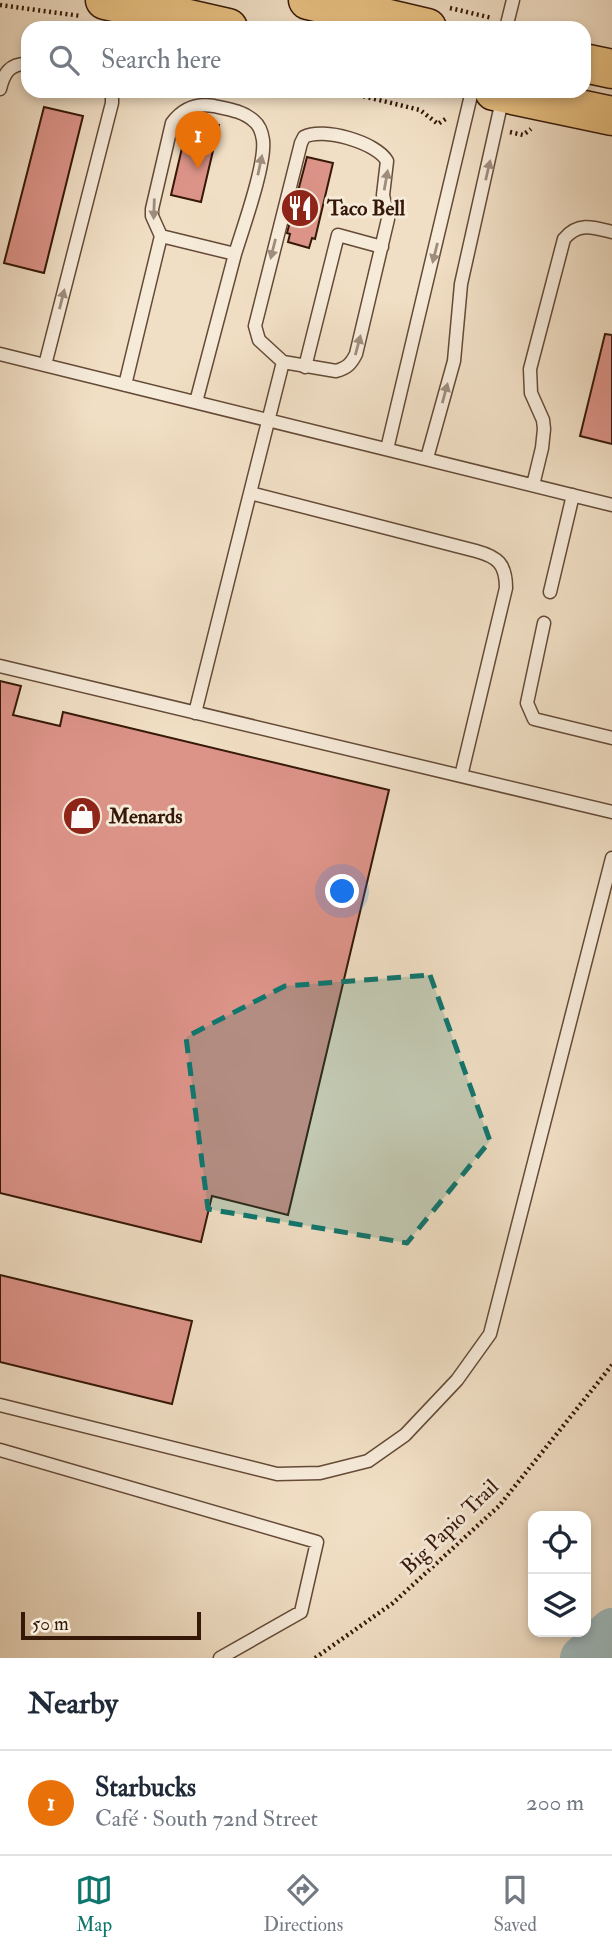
<!DOCTYPE html>
<meta charset="utf-8">
<style>
body{margin:0;font-family:"IM FELL Double Pica",serif;background:#f6f6f7;color:#1f2937}
.controls{position:absolute;right:21px;bottom:21px;display:grid;overflow:hidden;border-radius:14px;box-shadow:0 4px 10px #0003}
.controls button{width:63px;height:63px;display:grid;place-items:center;padding:0;border:0;border-bottom:2px solid #e0e1e3;background:#fff;color:#1f2937;font:35px sans-serif}
.scale{position:absolute;left:21px;bottom:18px;width:180px;box-sizing:border-box;padding-left:7px;border:4px solid #351808;border-top:0;font-size:19px;line-height:24px;white-space:nowrap;color:#351808;-webkit-text-stroke:5px #f6ead9;paint-order:stroke}
.you{position:absolute;left:343px;top:892px;width:24px;height:24px;margin:-18px;border:5px solid #fff;border-radius:50%;background:#1a73e8;box-shadow:0 0 0 10px #1a73e833}
.badge{display:grid;place-items:center;width:46px;height:46px;border-radius:50%;background:#0f766e;color:#fff;font-size:23px;font-weight:700}
.pin{position:absolute;translate:-50% -58px;filter:drop-shadow(0 2px 4px #0008)}
.pin::after{content:'';position:absolute;top:37px;width:24px;height:21px;background:inherit;clip-path:polygon(0 0,100% 0,50% 100%)}
.list{margin:0;padding:0;list-style:none}
h2{display:flex;justify-content:space-between;align-items:center;height:91px;margin:0;padding:0 28px;font-size:30px}
h2 small{font-size:23px;font-weight:400;color:#747a83}
.list li{display:grid;grid-template-columns:46px 1fr auto;gap:21px;align-items:center;box-sizing:border-box;height:105px;padding:0 28px;border-top:2px solid #e0e1e3}
.list b{display:block;font-size:26px;white-space:nowrap}
.list p{margin:0;font-size:23px;white-space:nowrap;color:#747a83}
.list em{font-size:23px;font-style:normal;color:#747a83}
.icon{flex:none;width:38px;height:38px;fill:none;stroke:currentColor;stroke-width:2;stroke-linecap:round;stroke-linejoin:round}
.map{position:relative;flex:none;width:612px;height:1658px;overflow:hidden}
.search{position:absolute;background:#fff;box-shadow:0 4px 10px #0003;left:21px;right:21px;top:21px;height:77px;display:flex;align-items:center;gap:18px;box-sizing:border-box;padding:0 24px;border-radius:21px;color:#747a83;font-size:26px}
.sheet{height:196px;background:#fff}
nav{display:flex;justify-content:space-around;align-items:center;box-sizing:border-box;height:98px;border-top:2px solid #e0e1e3;background:#fff;font-size:19px;color:#747a83}
nav a{display:grid;justify-items:center;gap:4px}
nav .on{color:#0f766e}
.map>svg:first-child{display:block}
.lines{fill:none;stroke-linecap:round;stroke-linejoin:round}
.river{stroke:#9ebabd;stroke-width:44}
.building{fill:#dc9388;stroke:#351808;stroke-width:2}
.lane-casing{stroke:#644a37;stroke-width:15}
.primary-casing{stroke:#351808;stroke-width:41}
.path{stroke:#351808;stroke-width:4.5;stroke-dasharray:2 3.5;stroke-linecap:butt}
.lane{stroke:#f6ead9;stroke-width:12}
.primary{stroke:#e8c082;stroke-width:38}
.oneway{fill:#9f8c7b}
.marked{fill:#0f766e;fill-opacity:0.2;stroke:#0f766e;stroke-width:5;stroke-dasharray:14 9;stroke-linejoin:round}
.labels{text-anchor:middle;dominant-baseline:central;stroke-width:6;stroke-linejoin:round;paint-order:stroke}
.poi-label{font-size:21px;font-weight:bold;fill:#351808;stroke:#f6ead9;text-anchor:start}
.street-label{font-size:21px;fill:#351808;stroke:#f6ead9}
</style>
<div class="map">
<svg width="612" height="1658" viewBox="0 0 612 1658">
<rect width="100%" height="100%" fill="#f1dfc5"/>
<filter id="stains"><feTurbulence type="fractalNoise" baseFrequency=".00286" numOctaves="4"/><feColorMatrix values="0 0 0 0 .2 0 0 0 0 .09 0 0 0 0 .02 0 0 0 .5 -.17"/></filter>
<radialGradient id="worn" r=".72"><stop offset=".6" stop-color="#630" stop-opacity="0"/><stop offset="1" stop-color="#630" stop-opacity=".3"/></radialGradient>
<g class="lines">
<path class="river" d="M 582,1658 L 612,1630"/>
</g>
<path class="building" d="M 44,107 L 83,116 L 44,273 L 4,263 Z
M 189,118 L 219,125 L 201,202 L 171,195 Z
M 307,157 L 333,163 L 315,239 L 312,238 L 309,248 L 288,242 L 290,234 L 287,233 Z
M 605,334 L 612,335 L 612,444 L 580,436 Z
M 0,681 L 21,686 L 13,715 L 60,726 L 63,712 L 389,790 L 288,1215 L 212,1196 L 201,1242 L 0,1193 Z
M 0,1275 L 192,1321 L 172,1404 L 0,1362 Z"/>
<g class="lines">
<g class="lane-casing">
<path id="lane" d="M 506,28 L 513,0
M 0,89 C 4,73 10,63 28,64
M 161,236 L 152,216 L 152,209 L 172,123 C 183,108 196,103 214,106 C 228,109 243,111 254,121 C 259,125 262,133 263,140 C 266,164 243,228 235,254
M 0,354 L 612,505
M 283,362 L 259,340 L 255,326 L 301,143 L 304,137 C 323,127 376,142 387,161 L 383,195 L 388,219 L 356,354 C 351,364 347,368 336,371 L 283,362 L 250,493 L 476,551 C 498,557 506,564 506,588 L 461,776
M 45,365 L 112,103 L 112,91
M 305,367 L 338,235 L 382,247
M 125,385 L 161,236 L 235,254 L 196,402
M 387,449 L 472,91
M 427,458 L 454,361 L 461,284 L 503,96
M 533,485 L 542,448 L 544,429 L 543,420 L 531,393 L 530,369 L 564,239 C 578,222 593,227 612,232
M 550,592 L 573,495
M 544,623 L 527,703 L 534,719 L 612,738
M 0,666 L 612,812
M 195,713 L 250,493
M 0,1405 L 277,1474 L 320,1473 L 368,1461 L 405,1435 L 457,1380 L 490,1334 L 612,858
M 0,1450 L 317,1542 L 301,1612 L 220,1658"/>
</g>
<g class="primary-casing">
<path id="primary" d="M 105,0 L 228,28
M 308,0 L 427,28
M 584,63 L 612,69
M 494,91 L 612,116"/>
</g>
<path class="path" d="M 0,5 L 81,16
M 450,8 L 492,18
M 525,25 L 540,28
M 342,91 L 420,110 L 438,124 L 447,118
M 510,132 L 523,135 L 531,129
M 315,1658 L 393,1603 L 499,1506 L 612,1365"/>
<use href="#lane" class="lane"/>
<use href="#primary" class="primary"/>
</g>
<defs><path id="oneway-solid" d="M-6-.8H1V-3.2L6.5 0L1 3.2V.8H-6Z" transform="scale(1.75)"/></defs>
<g class="oneway">
<use href="#oneway-solid" transform="translate(260 165) rotate(-78)"/>
<use href="#oneway-solid" transform="translate(488 170) rotate(-77)"/>
<use href="#oneway-solid" transform="translate(386 180) rotate(-80)"/>
<use href="#oneway-solid" transform="translate(154 209) rotate(92)"/>
<use href="#oneway-solid" transform="translate(273 249) rotate(104)"/>
<use href="#oneway-solid" transform="translate(435 253) rotate(104)"/>
<use href="#oneway-solid" transform="translate(62 299) rotate(-76)"/>
<use href="#oneway-solid" transform="translate(358 345) rotate(-75)"/>
<use href="#oneway-solid" transform="translate(445 393) rotate(-75)"/>
</g>
<path class="marked" d="M 430,975 L 490,1141 L 407,1243 L 208,1209 L 186,1037 L 285,986 Z"/>
<defs>
<g id="restaurant-disc" transform="scale(2.0125)"><circle r="9.5" fill="#8f2418" stroke="#f6ead9"/><path d="M-5-6h1v4h1v-4h1v4h1v-4h1v5L-1.5 .5V6h-2V.5L-5-1ZM5-6V6H3V1.5H1.5Q1.5-4 5-6Z" fill="#fff"/></g>
<g id="shop-disc" transform="scale(2.0125)"><circle r="9.5" fill="#8f2418" stroke="#f6ead9"/><path d="M-5-2.5h2.3a2.7 3.5 0 0 1 5.4 0H5L5.5 6h-11ZM-1.5-2.5h3a1.5 2.3 0 0 0-3 0Z" fill="#fff"/></g>
</defs>
<g fill-rule="evenodd">
<use href="#restaurant-disc" x="300" y="208"/>
<use href="#shop-disc" x="82" y="816"/>
</g>
<g class="labels">
<g class="poi-label">
<text x="327" y="208">Taco Bell</text>
<text x="109" y="816">Menards</text>
</g>
<g class="street-label">
<text transform="translate(450 1527) rotate(-44)">Big Papio Trail</text>
</g>
</g>
<rect width="100%" height="100%" filter="url(#stains)"/>
<rect width="100%" height="100%" fill="url(#worn)"/>
</svg>
<div class="controls">
<button><svg class="icon" aria-label="locate" viewBox="0 0 24 24"><circle cx="12" cy="12" r="6"/><path d="M12 2v4M12 18v4M2 12h4M18 12h4"/></svg></button>
<button><svg class="icon" aria-label="layers" viewBox="0 0 24 24"><path d="M12 4l9 5-9 5-9-5zM3 14l9 5 9-5"/></svg></button>
</div>
<div class="scale">50 m</div>
<div class="you"></div>
<div class="pin badge" style="left:198px;top:169px;background:#e8710a">1</div>
<div class="search"><svg class="icon" aria-label="search" viewBox="0 0 24 24"><circle cx="10" cy="10" r="6"/><path d="M15 15l6 6"/></svg>Search here</div>
</div>
<section class="sheet">
<h2>Nearby<small></small></h2>
<ul class="list">
<li><span class="badge" style="background:#e8710a">1</span><div><b>Starbucks</b><p>Café · South 72nd Street</p></div><em>200 m</em></li>
</ul>
</section>
<nav>
<a class="on"><svg class="icon" aria-label="map" viewBox="0 0 24 24"><path d="M3 6l6-2 6 2 6-2v14l-6 2-6-2-6 2zM9 4v14M15 6v14"/></svg>Map</a>
<a><svg class="icon" aria-label="directions" viewBox="0 0 24 24"><path d="M12 3l9 9-9 9-9-9zM9 14v-3h6M13 9l2 2-2 2"/></svg>Directions</a>
<a><svg class="icon" aria-label="saved" viewBox="0 0 24 24"><path d="M7 4h10v16l-5-4-5 4z"/></svg>Saved</a>
</nav>
